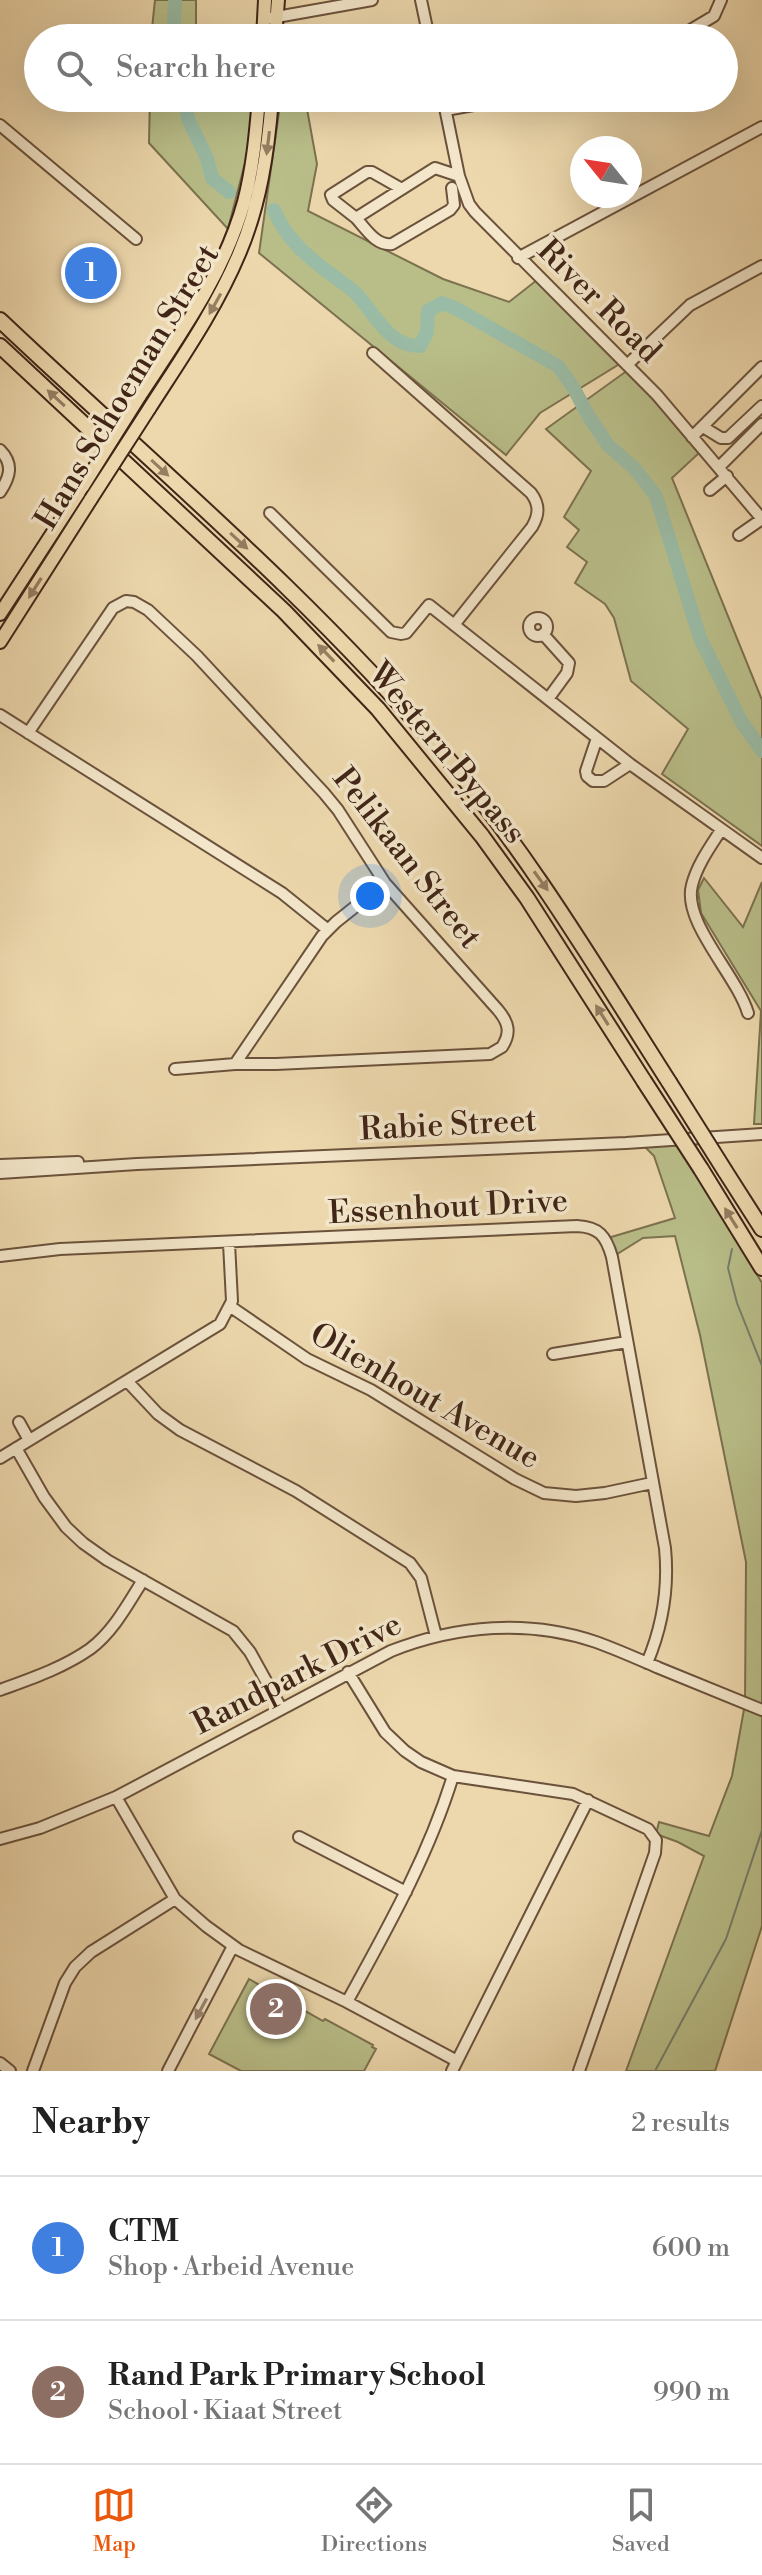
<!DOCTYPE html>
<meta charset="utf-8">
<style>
body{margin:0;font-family:"Libre Bodoni",serif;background:#f6f6f6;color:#222}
.compass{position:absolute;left:570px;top:136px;width:72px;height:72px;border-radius:50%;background:#fff;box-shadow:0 8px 32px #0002;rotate:300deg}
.you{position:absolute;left:370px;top:896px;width:28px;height:28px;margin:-20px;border:6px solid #fff;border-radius:50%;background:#1a73e8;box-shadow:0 0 0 12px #1a73e833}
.badge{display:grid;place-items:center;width:52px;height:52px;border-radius:50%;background:#ea580c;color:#fff;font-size:26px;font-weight:700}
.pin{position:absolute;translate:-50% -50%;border:4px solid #fff;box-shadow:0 2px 8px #0006}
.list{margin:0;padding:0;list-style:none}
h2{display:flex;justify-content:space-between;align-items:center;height:104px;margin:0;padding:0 32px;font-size:34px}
h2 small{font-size:26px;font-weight:400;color:#767676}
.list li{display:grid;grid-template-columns:52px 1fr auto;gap:24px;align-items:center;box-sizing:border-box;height:144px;padding:0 32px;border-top:2px solid #e0e0e0}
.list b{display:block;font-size:30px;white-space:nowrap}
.list p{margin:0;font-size:26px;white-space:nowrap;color:#767676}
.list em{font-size:26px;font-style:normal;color:#767676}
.icon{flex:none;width:44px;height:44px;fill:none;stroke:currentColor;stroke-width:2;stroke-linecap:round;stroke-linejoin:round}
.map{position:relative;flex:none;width:762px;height:2071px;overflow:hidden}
.search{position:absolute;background:#fff;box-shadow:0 8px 32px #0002;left:24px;right:24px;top:24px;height:88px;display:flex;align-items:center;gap:20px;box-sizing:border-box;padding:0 28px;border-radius:44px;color:#767676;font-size:30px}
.sheet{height:392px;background:#fff}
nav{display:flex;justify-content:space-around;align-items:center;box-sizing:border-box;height:112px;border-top:2px solid #e0e0e0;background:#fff;font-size:22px;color:#767676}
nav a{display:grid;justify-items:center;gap:4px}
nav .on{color:#ea580c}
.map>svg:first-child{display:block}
.green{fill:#b9be89;stroke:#7c7250;stroke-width:2}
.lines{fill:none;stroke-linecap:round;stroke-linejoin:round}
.stream{stroke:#767f6c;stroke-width:2}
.river{stroke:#9abba5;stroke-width:14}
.minor-casing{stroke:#6b523c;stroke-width:14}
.major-casing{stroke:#402517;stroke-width:16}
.highway-casing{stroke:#402517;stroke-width:18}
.minor{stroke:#f3e6ca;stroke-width:10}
.major{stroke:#edd8ad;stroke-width:12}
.highway{stroke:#edd8ad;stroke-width:14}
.major-bridge-casing{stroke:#402517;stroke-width:16;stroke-linecap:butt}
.highway-bridge-casing{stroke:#402517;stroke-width:18;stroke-linecap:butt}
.major-bridge{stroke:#edd8ad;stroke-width:12}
.highway-bridge{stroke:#edd8ad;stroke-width:14}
.oneway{fill:#967e62}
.oneway2{fill:#9a8670}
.labels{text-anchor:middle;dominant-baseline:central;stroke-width:7;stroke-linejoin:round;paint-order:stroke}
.street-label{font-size:32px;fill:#402517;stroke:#f3e6ca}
</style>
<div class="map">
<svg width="762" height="2071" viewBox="0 0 762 2071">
<rect width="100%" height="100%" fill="#edd8ad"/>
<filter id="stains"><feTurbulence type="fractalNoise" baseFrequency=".0025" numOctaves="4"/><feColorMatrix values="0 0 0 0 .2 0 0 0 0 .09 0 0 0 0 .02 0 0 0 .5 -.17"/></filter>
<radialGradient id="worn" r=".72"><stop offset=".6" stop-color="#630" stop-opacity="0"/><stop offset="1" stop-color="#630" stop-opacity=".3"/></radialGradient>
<path class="green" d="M 155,0 L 196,0 L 196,38 L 151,38 Z
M 150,98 L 253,98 L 248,151 L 228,229 L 149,143 Z
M 281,98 L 305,98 L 317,164 L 308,211 L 443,279 L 509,302 L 537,280 L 621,363 L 540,413 L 506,455 L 259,253 Z
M 628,370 L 699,453 L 672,478 L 762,700 L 762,846 L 662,774 L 688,729 L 631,681 L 614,618 L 605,604 L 575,583 L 587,562 L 567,547 L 579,530 L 564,517 L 591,471 L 546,429 Z
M 704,878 L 743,927 L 762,882 L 762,1124 L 754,1124 L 761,1011 L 701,913 L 698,890 Z
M 674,1137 L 762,1283 L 762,1926 L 715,2071 L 626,2071 L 704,1856 L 678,1842 L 656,1834 L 659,1822 L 709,1836 L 732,1776 L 745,1704 L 746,1562 L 700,1335 L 675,1236 L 643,1238 L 614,1256 L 608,1238 L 675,1218 L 654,1156 L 640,1142 Z
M 249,1979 L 323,2021 L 325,2019 L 373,2045 L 372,2047 L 376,2049 L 364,2071 L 241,2071 L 209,2054 Z"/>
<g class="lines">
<path class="stream" d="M 732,1249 L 728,1268 L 737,1303 L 762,1366
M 655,2071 L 726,1939 L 762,1830"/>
<path class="river" d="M 173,38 L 175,0
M 185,98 L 188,119 L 207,158 L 212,178 L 229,192
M 274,210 C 287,241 310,259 336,278 C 344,284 354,290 360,298 C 376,317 391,347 420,346 L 427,332 L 428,311 L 442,303 L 455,308 L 558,366 L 573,387 L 589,417 L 608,445 L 635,469 L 656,496 L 700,638 L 741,721 L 762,751"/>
<g class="minor-casing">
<path id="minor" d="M 421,0 L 429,38
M 271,18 L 372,0
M 677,38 L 714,16 L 721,0
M 443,98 L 459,176 L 469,204 L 475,212 L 657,395 L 762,519 L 739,535
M 446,110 L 512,98
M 0,125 L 136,239
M 402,189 L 372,172 L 367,172 L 331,195 L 333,200 L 356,218 L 435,168 L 459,176
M 356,218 C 366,229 376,246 392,244 L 450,210 L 454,205 L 452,188
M 518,258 L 762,127
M 373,353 L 531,493 C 540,505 539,515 532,527 L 454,625
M 627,365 L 690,305 L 762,266
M 703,427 L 721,438 L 728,438 L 762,406
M 692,437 L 762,367
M 0,450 C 14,464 10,477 0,492
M 719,467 L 762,424
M 710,490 L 727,476
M 270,513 L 391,632 L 401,634 L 406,633 L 429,605 L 630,764 L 762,858
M529 627a9 9 0 1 1 18 0a9 9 0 1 1-18 0Z
M 543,634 L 569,663 L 567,673 L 548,699
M 0,715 L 282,893 L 328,930
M 28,733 L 113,608 L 126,601 L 134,602 L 148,610 L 197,656 L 324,793 L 338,810 L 385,883 L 498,1010 C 509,1023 511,1033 502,1047 L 490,1054 L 276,1064 L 235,1064 L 175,1069
M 597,738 L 586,771 L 587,776 L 593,781 L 604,781 L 630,764
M 721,830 C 710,847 697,865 692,885 C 682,922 736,974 748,1013
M 235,1064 L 322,936 L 336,922 L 385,883
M 0,1165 L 78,1162
M 0,1173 L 137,1164 L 626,1143 L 762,1134
M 0,1256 L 60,1249 L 577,1226 C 599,1227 606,1236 612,1257 L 665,1548 C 669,1589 663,1625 647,1663
M 231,1307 L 307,1359 L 371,1390 L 515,1479 L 544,1493 L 576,1496 L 605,1493 L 652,1483
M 553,1354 L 627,1342
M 128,1382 L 158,1414 L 180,1430 L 296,1491 L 410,1563 L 421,1578 L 436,1636
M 19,1422 L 29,1440
M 16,1448 L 44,1497 L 66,1527 L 83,1543 L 107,1560 L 233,1631 L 250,1652 L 281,1708
M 0,1458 L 220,1324 L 232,1301 L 229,1243
M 348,1672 L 385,1732 L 405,1751 L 421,1762 L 453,1776 L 573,1794 L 648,1829 L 656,1840 L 655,1853 L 579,2071
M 0,1690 C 30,1679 63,1668 90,1649 C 113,1632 128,1604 143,1580
M 116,1797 L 175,1899 L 206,1926 L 239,1950 L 347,2002 L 457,2061
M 299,1837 L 406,1892
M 0,1839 L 40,1828 L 116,1797 L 391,1651 C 457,1625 529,1619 596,1642 C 618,1650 638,1659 659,1668 C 694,1682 728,1696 762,1710
M 347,2002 C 387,1929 428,1857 453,1776
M 0,2063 L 10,2071
M 33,2071 L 65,1983 L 75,1967 L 91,1952 L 175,1899
M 168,2071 L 233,1946
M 452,2071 L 588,1800"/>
</g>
<g class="major-casing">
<path id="major" d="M 263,38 L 265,0
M 275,38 L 278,0
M 139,397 C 179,336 224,274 244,202 C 253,168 256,133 259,98
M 149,409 C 181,359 216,309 239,254 C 260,205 268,152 272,98
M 0,614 L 83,486
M 0,642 L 91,499"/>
</g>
<g class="highway-casing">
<path id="highway" d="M 0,320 C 150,462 308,594 442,752 C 529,854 597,969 669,1082
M 0,346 L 284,611 L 378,709 L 482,836 L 527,898 L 644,1081
M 701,1169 L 762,1268
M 725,1171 L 762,1229"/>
</g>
<use href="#minor" class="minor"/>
<use href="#major" class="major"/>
<use href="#highway" class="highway"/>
<g class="major-bridge-casing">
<path id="major-bridge" d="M 83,486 L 139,397
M 91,499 L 149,409"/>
</g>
<g class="highway-bridge-casing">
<path id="highway-bridge" d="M 644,1081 L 701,1169
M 669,1082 L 725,1171"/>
</g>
<use href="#major-bridge" class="major-bridge"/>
<use href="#highway-bridge" class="highway-bridge"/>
</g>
<defs><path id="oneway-solid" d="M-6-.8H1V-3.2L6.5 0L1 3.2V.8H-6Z" transform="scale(2)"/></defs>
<g class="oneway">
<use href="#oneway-solid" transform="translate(268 143) rotate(97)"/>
<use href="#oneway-solid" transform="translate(215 304) rotate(119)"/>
<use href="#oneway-solid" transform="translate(56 398) rotate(-137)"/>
<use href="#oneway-solid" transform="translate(160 468) rotate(43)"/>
<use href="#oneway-solid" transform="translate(239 541) rotate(43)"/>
<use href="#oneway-solid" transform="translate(35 588) rotate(122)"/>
<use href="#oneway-solid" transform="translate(326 653) rotate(-134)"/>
<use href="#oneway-solid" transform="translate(541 881) rotate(54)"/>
<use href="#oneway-solid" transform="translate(602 1015) rotate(-122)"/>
<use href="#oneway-solid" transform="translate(731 1218) rotate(-122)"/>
</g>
<use class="oneway2" href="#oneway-solid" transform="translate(201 2009) rotate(118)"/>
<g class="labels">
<g class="street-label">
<text transform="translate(599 301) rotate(45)">River Road</text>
<text transform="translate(127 387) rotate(-59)">Hans Schoeman Street</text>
<text transform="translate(447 753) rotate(50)">Western Bypass</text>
<text transform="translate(407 858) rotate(52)">Pelikaan Street</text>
<text transform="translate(448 1125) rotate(-3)">Rabie Street</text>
<text transform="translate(448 1207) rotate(-3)">Essenhout Drive</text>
<text transform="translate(425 1396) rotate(30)">Olienhout Avenue</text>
<text transform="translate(297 1674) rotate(-27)">Randpark Drive</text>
</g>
</g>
<rect width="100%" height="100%" filter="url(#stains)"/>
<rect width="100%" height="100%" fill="url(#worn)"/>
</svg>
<svg class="compass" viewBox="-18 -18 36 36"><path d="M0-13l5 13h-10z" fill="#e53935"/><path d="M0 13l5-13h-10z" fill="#767676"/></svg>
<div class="you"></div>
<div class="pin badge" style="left:91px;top:273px;background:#3f7fe0">1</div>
<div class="pin badge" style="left:276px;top:2009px;background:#8d6e63">2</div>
<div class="search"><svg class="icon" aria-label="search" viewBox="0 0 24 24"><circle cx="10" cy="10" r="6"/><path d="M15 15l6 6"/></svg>Search here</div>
</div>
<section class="sheet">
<h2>Nearby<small>2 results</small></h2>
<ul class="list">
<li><span class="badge" style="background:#3f7fe0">1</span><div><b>CTM</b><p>Shop · Arbeid Avenue</p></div><em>600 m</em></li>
<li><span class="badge" style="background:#8d6e63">2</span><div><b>Rand Park Primary School</b><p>School · Kiaat Street</p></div><em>990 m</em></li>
</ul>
</section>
<nav>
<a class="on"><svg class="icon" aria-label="map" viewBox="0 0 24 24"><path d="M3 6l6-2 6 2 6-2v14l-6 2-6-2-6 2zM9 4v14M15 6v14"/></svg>Map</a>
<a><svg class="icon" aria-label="directions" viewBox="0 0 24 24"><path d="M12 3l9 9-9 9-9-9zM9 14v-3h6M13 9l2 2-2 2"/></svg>Directions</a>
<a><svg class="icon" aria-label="saved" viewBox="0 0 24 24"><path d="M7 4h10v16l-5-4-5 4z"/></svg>Saved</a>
</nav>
